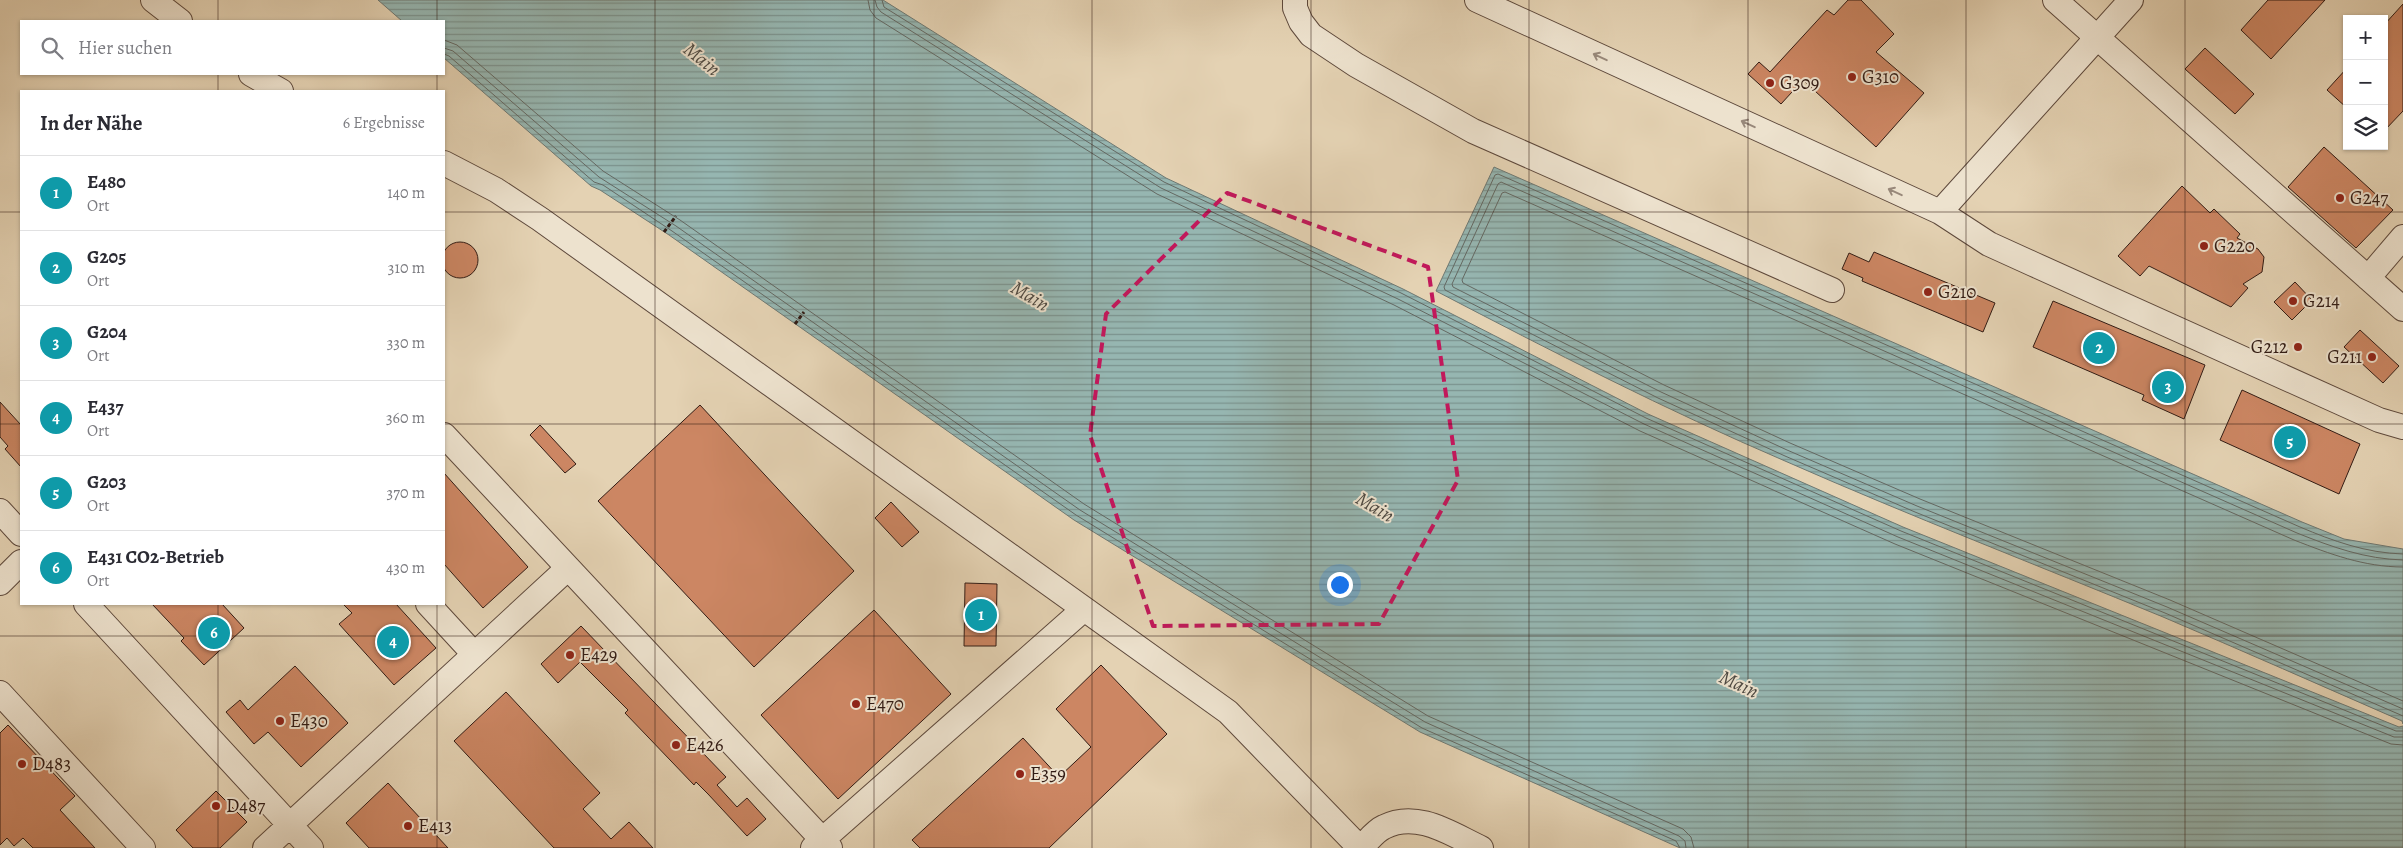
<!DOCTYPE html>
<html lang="de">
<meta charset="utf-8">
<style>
body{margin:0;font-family:Alegreya,serif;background:#f7f7f7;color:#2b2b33}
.controls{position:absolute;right:15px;top:15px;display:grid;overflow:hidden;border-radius:0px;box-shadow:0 1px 4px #0004}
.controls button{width:45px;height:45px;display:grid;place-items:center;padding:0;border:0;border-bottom:1px solid #e1e1e2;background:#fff;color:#2b2b33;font:25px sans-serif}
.you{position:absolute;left:1339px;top:584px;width:18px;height:18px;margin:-12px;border:4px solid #fff;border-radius:50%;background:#1a73e8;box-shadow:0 0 0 8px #1a73e833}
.badge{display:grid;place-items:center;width:32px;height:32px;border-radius:50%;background:#0b8043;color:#fff;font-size:16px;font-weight:700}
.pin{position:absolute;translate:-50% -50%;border:2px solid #fff;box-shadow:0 1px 5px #0006}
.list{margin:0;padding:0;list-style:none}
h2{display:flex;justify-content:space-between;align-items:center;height:65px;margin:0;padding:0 20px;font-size:21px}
h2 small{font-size:16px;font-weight:400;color:#7c7c81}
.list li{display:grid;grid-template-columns:32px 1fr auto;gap:15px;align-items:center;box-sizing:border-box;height:75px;padding:0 20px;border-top:1px solid #e1e1e2}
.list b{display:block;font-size:19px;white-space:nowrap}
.list p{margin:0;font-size:16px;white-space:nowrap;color:#7c7c81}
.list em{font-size:16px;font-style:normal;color:#7c7c81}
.icon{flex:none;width:28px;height:28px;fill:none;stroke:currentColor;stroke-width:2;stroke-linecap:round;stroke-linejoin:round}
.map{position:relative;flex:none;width:2403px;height:848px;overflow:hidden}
.search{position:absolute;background:#fff;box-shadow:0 1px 4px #0004;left:20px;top:20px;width:425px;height:55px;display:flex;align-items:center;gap:12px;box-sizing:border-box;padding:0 18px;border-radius:0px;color:#7c7c81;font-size:19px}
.panel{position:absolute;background:#fff;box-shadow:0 1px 4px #0004;left:20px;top:90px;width:425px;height:515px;border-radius:0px}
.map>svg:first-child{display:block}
.water{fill:url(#water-rules);stroke:#6e7872}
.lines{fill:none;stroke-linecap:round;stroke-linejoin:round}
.shore{stroke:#646862;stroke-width:1}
.building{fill:#cc8663;stroke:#311b14}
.minor-casing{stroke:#5e493c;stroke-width:26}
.path{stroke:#311b14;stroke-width:3;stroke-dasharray:4 2.5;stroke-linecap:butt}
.minor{stroke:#ede2ce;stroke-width:24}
.oneway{stroke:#98887a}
.marked{fill:none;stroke:#c2185b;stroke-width:4;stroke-dasharray:10 6;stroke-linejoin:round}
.grid{fill:none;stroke:#311b14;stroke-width:1;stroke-opacity:0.55}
.poi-dot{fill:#8f2418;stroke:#ede2ce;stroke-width:2}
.labels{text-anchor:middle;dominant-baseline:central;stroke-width:4;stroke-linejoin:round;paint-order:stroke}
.poi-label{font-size:19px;fill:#311b14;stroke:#ede2ce;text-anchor:start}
.water-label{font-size:20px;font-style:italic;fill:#4f4a43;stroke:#ede2ce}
</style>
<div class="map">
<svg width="2403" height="848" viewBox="0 0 2403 848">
<defs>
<pattern id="water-rules" width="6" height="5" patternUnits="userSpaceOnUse" patternTransform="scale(1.25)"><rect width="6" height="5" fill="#96b6b1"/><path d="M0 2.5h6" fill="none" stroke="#7b938f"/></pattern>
</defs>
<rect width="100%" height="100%" fill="#e4d2b3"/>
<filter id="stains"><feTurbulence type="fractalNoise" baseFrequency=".004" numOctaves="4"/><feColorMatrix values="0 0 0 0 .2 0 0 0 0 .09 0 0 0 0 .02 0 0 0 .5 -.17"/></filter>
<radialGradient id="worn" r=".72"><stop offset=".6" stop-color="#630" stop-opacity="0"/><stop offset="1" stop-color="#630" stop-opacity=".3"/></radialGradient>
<path class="water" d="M 378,0 L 883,0 L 1166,178 L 1403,289 L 1648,414 L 1903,527 L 2399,727 L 2403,726 L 2403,848 L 1680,848 L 1420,732 L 1074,520 L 669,235 L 600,190 L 591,186 L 444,58 L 444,21 L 402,21 Z
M 1494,167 L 2302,522 L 2344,539 L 2403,549 L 2403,724 L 2402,721 C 2322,686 2243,651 2163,617 C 2037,565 1910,516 1785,461 C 1666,410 1551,351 1436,291 Z"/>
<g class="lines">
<path class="shore" d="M 868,0 L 870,10 L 876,18 L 1157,194 L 1394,305 L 1640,431 L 1895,544 L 2391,744 L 2403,745
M 875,0 L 877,7 L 881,12 L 1161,188 L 1398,299 L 1644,424 L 1898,537 L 2394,737 L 2403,737
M 882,0 L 884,7 L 1164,182 L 1401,293 L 1646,418 L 1901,531 L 2396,731 L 2403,731
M 444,40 L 457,45 L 603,171 L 680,220 L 1084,504 L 1428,716 L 1683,829 L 1691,837 L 1694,848
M 444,48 L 453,51 L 599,177 L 676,226 L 1080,510 L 1425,722 L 1679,836 L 1685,841 L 1686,848
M 444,54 L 449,56 L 594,182 L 603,185 L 672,231 L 1076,515 L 1422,728 L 1676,841 L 1680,848
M 2403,554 C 2366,553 2333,541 2300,527 L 1498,174 L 1495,175 L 1444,287 L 1445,290 L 1658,398 L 1785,456 L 1915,512 L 2165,613 L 2403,716
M 2403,560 C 2365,559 2332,547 2297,533 L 1501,182 L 1498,184 L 1452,284 L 1453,287 L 1661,392 L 1787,450 L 1917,506 L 2167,607 L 2403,709
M 2403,567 C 2364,567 2330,554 2294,540 L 1505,192 L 1502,193 L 1462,280 L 1463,283 L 1664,385 L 1790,443 L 1920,499 L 2170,600 L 2403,701"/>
</g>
<path class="building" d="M 1848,0 L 1861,0 L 1894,34 L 1876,52 L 1924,93 L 1876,147 L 1803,80 L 1781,104 L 1748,74 L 1759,62 L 1770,72 L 1827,10 L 1834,15 Z
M 2268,0 L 2325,0 L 2271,59 L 2241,30 Z
M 2403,4 L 2403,111 L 2384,131 L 2384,25 Z
M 2205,48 L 2254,94 L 2235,114 L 2185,69 Z
M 2347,68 L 2347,108 L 2327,90 Z
M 2324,147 L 2393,210 L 2356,248 L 2288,187 Z
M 2182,186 L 2210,213 L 2214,209 L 2240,234 L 2237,238 L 2258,249 L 2264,257 L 2262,272 L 2243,284 L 2248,288 L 2231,307 L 2149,266 L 2140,276 L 2118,256 Z
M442 260a18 18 0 1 1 36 0a18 18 0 1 1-36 0Z
M 1874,252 L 1995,303 L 1983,332 L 1862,281 L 1863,278 L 1842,269 L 1849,253 L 1869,262 Z
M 2295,282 L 2312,300 L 2292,320 L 2274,302 Z
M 2053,301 L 2205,365 L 2184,419 L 2142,400 L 2144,395 L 2033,347 Z
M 2360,330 L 2399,366 L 2383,383 L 2344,347 Z
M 2242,390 L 2360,444 L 2339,494 L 2220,440 Z
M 0,402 L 21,425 L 21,467 L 5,449 L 8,446 L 0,437 Z
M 700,405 L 854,571 L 754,667 L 598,501 Z
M 540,425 L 576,464 L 565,473 L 530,435 Z
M 444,473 L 528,567 L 483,608 L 444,564 Z
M 891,502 L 919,532 L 902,547 L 875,518 Z
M 965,583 L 997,584 L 996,646 L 964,646 Z
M 152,604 L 222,604 L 244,628 L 204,665 L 181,641 L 184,638 Z
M 343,604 L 396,604 L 436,648 L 394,685 L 339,624 L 352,613 Z
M 874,610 L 951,694 L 838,799 L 761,715 Z
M 581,626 L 726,777 L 717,785 L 737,807 L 747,798 L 766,819 L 747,836 L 708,794 L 696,782 L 694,785 L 625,713 L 628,710 L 580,662 L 558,683 L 541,664 Z
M 1101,665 L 1167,734 L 1049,848 L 920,848 L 912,840 L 1023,738 L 1059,777 L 1091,747 L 1056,709 Z
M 295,666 L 348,723 L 301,767 L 268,732 L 254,744 L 226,712 L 240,700 L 248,710 Z
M 506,692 L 600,793 L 583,809 L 611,839 L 629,822 L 653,848 L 554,848 L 454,741 Z
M 8,725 L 75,796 L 60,810 L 95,848 L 33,848 L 23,838 L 14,846 L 7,838 L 0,845 L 0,733 Z
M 388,783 L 409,806 L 448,848 L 369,848 L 346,823 Z
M 216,791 L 247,822 L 220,848 L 193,848 L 176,830 Z"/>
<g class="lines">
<g class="minor-casing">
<path id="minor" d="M 153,0 L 180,21
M 1295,0 L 1295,8 L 1301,22 L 1311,35 L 1356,65 L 1473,131 L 1832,290
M 1477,0 L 1940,212 L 1989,244 L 2033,264 L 2379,420 L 2403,427
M 2055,0 L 2403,309
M 251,74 L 281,91
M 444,163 L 496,190 L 540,219 L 1228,712 L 1360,848
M 1940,212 L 2131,0
M 2368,278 L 2403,237
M 444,435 L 830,848
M 0,511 L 21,534
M 0,583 L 21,562
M 86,604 L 311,848
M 428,604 L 474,654
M 0,693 L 143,848
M 265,848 L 568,568
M 813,848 L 1084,609
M 1361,848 C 1368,841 1375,831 1384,827 C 1417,810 1451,834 1481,848"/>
</g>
<path class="path" d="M 664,232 L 676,216
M 795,324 L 804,312"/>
<use href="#minor" class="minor"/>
</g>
<defs><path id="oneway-shaft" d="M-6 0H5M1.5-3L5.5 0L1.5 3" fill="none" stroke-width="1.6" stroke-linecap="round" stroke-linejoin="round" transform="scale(1.25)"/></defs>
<g class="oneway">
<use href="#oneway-shaft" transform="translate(1600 57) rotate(-155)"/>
<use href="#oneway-shaft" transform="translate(1748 124) rotate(-155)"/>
<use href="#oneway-shaft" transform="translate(1895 192) rotate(-155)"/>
</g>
<path class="marked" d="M 1227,193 L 1428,267 L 1458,480 L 1379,624 L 1153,626 L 1090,435 L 1106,314 Z"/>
<path class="grid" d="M 218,0 L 218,21M 437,0 L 437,21M 655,0 L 655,848M 874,0 L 874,848M 1092,0 L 1092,848M 1311,0 L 1311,848M 1529,0 L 1529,848M 1748,0 L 1748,848M 1966,0 L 1966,848M 2185,0 L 2185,848M 218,74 L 218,91M 437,74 L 437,91M 0,212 L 21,212M 444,212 L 2403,212M 0,424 L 21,424M 444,424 L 2403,424M 218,604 L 218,848M 437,604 L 437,848M 0,636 L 2403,636"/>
<g class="poi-dot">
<circle cx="1852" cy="77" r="5"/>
<circle cx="1770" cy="83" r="5"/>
<circle cx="2340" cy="198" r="5"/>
<circle cx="2204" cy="246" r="5"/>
<circle cx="1928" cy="292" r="5"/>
<circle cx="2293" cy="301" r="5"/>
<circle cx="2298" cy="347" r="5"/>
<circle cx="2372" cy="357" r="5"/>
<circle cx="570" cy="655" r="5"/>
<circle cx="856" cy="704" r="5"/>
<circle cx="280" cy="721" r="5"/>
<circle cx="676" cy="745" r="5"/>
<circle cx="22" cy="764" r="5"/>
<circle cx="1020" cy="774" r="5"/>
<circle cx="216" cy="806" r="5"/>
<circle cx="408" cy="826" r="5"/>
</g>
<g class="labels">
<g class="poi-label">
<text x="1862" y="77">G310</text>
<text x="1780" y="83">G309</text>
<text x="2350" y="198">G247</text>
<text x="2214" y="246">G220</text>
<text x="1938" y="292">G210</text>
<text x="2303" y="301">G214</text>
<text x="2288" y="347" text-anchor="end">G212</text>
<text x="2362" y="357" text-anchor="end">G211</text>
<text x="580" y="655">E429</text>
<text x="866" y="704">E470</text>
<text x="290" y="721">E430</text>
<text x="686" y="745">E426</text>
<text x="32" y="764">D483</text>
<text x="1030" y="774">E359</text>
<text x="226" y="806">D487</text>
<text x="418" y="826">E413</text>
</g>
<g class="water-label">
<text transform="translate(702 59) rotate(39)">Main</text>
<text transform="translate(1030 296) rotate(31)">Main</text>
<text transform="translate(1375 507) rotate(31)">Main</text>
<text transform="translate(1739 684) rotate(25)">Main</text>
</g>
</g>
<rect width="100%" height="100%" filter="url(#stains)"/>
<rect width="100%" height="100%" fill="url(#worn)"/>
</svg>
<div class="controls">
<button>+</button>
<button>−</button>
<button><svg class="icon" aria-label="layers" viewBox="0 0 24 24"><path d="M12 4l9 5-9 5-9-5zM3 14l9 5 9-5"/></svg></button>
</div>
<div class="you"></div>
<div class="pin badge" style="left:981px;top:615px;background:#0f9aa8">1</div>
<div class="pin badge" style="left:2099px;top:348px;background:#0f9aa8">2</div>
<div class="pin badge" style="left:2168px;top:387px;background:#0f9aa8">3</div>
<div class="pin badge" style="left:393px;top:642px;background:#0f9aa8">4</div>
<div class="pin badge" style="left:2290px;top:442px;background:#0f9aa8">5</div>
<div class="pin badge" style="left:214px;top:633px;background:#0f9aa8">6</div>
<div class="search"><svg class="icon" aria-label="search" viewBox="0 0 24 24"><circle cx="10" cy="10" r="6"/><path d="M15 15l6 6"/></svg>Hier suchen</div>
<section class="panel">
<h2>In der Nähe<small>6 Ergebnisse</small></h2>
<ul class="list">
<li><span class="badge" style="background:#0f9aa8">1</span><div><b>E480</b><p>Ort</p></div><em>140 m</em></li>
<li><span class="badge" style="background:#0f9aa8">2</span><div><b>G205</b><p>Ort</p></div><em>310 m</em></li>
<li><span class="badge" style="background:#0f9aa8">3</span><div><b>G204</b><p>Ort</p></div><em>330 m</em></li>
<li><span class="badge" style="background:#0f9aa8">4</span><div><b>E437</b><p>Ort</p></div><em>360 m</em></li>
<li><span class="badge" style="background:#0f9aa8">5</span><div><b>G203</b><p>Ort</p></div><em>370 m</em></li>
<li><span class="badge" style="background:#0f9aa8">6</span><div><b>E431 CO2-Betrieb</b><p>Ort</p></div><em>430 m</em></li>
</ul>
</section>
</div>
